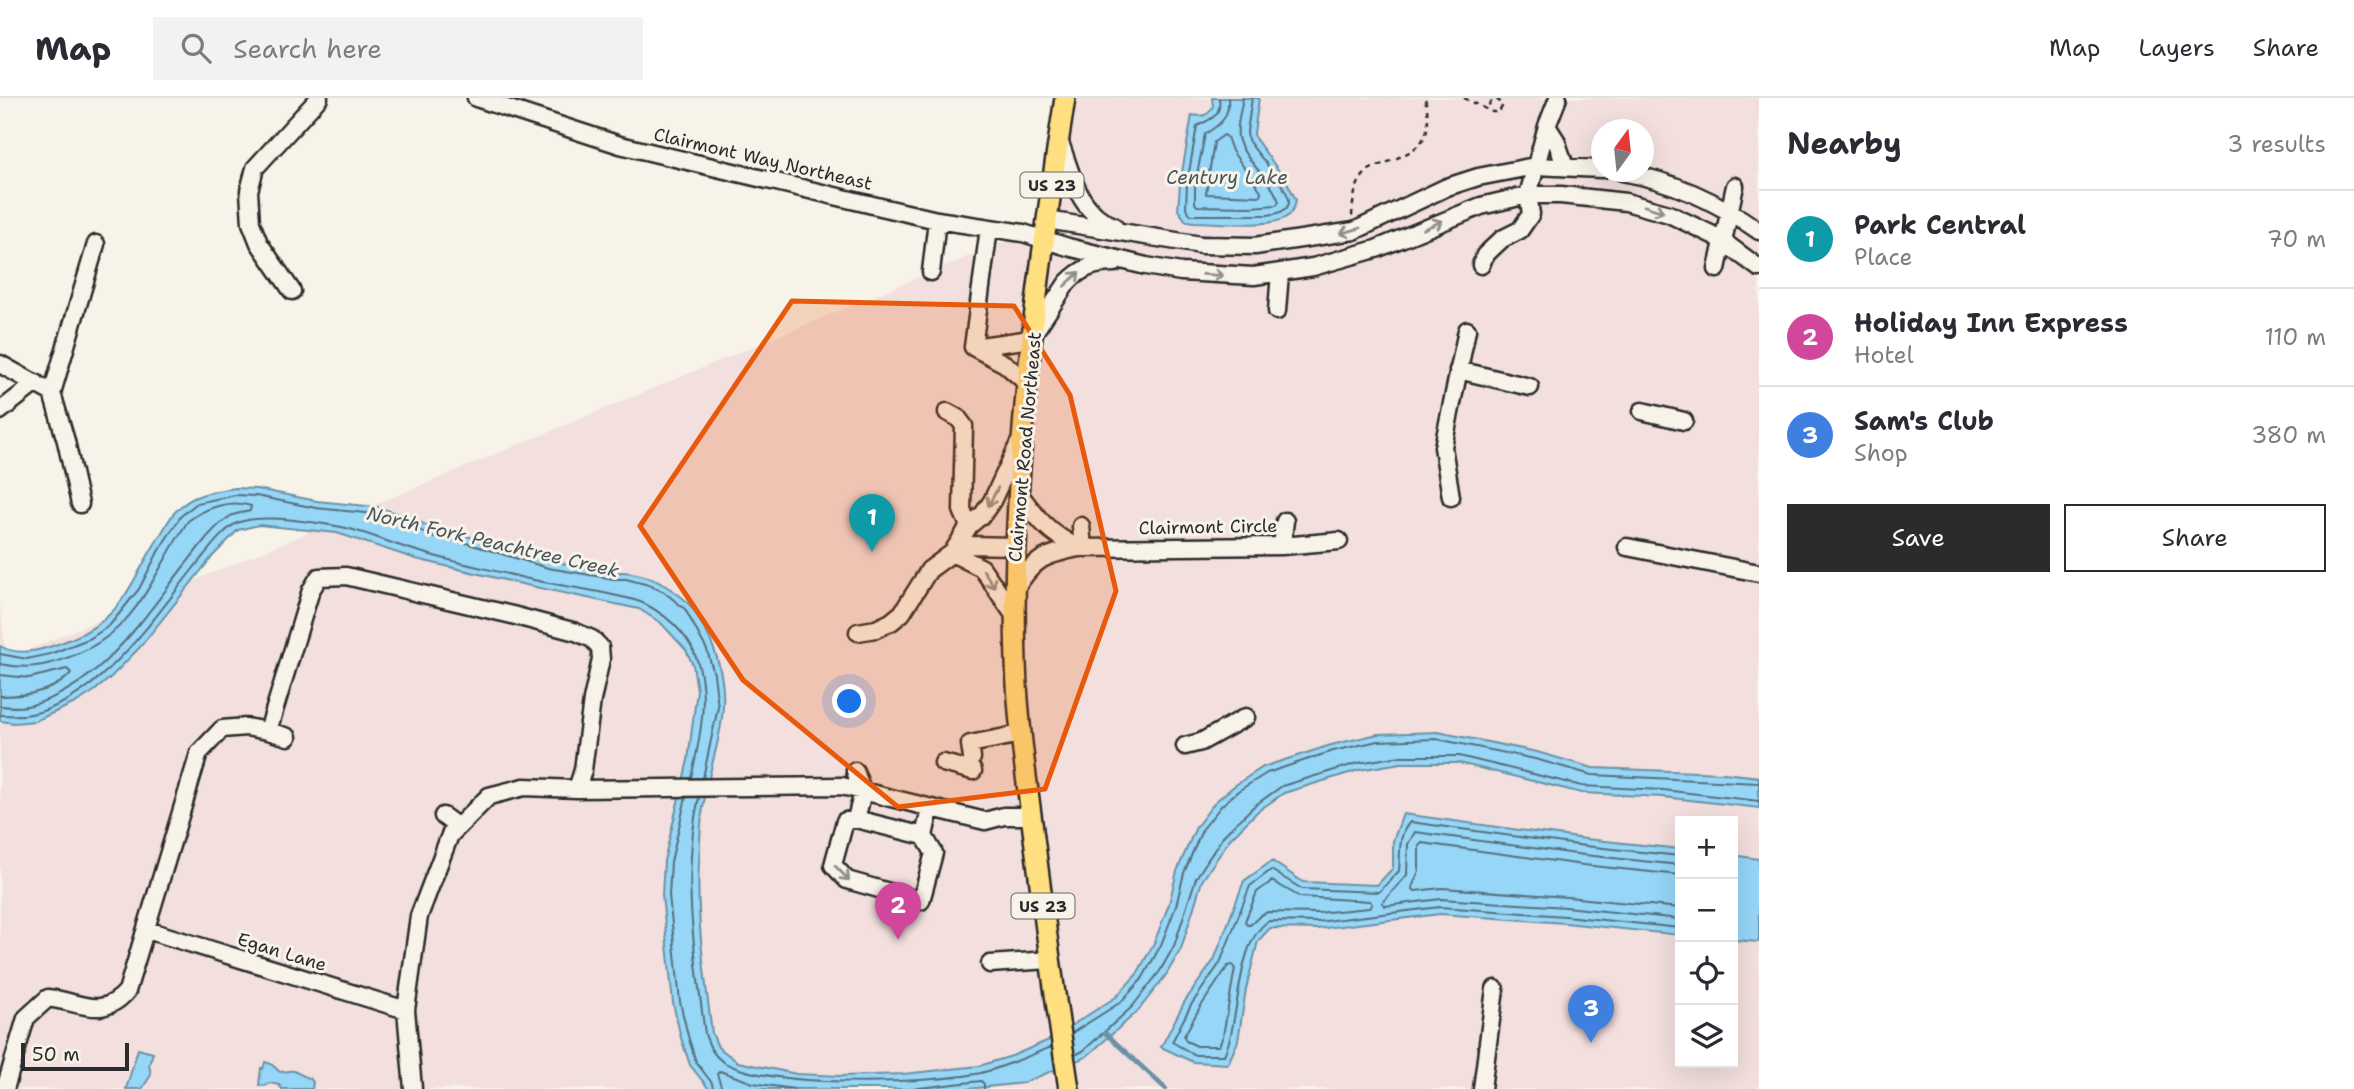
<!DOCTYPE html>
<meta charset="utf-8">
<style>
body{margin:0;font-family:"Shantell Sans",sans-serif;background:#f2f2f3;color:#2b2b33}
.controls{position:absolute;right:21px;bottom:21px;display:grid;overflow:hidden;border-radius:0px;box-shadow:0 7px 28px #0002}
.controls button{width:63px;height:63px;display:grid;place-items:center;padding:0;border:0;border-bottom:2px solid #e1e1e2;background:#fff;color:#2b2b33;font:35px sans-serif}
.compass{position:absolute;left:1591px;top:21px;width:63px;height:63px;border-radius:50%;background:#fff;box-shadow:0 7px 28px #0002;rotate:15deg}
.scale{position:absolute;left:21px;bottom:18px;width:108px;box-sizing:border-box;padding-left:7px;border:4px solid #2b2b2b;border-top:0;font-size:19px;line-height:24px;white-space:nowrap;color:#2b2b2b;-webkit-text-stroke:5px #f7f3e8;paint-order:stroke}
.you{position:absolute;left:850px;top:604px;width:24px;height:24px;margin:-18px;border:5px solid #fff;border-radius:50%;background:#1a73e8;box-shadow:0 0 0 10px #1a73e833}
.badge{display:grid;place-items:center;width:46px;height:46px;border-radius:50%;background:#2b2b2b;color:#fff;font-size:23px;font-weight:700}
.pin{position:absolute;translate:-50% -58px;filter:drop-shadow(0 2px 4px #0008)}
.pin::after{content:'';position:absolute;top:37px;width:24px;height:21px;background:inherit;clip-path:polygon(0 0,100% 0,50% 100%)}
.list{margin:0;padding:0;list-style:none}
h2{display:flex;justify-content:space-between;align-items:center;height:91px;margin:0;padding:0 28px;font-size:30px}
h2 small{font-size:23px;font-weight:400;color:#7c7c81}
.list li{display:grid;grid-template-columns:46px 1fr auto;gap:21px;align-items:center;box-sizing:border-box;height:98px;padding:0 28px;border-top:2px solid #e1e1e2}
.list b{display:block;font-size:26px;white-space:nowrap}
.list p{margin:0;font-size:23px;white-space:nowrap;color:#7c7c81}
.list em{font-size:23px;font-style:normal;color:#7c7c81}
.actions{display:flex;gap:14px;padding:21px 28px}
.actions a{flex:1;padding:16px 0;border:2px solid #2b2b2b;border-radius:0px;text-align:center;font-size:24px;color:#2b2b2b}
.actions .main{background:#2b2b2b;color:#fff}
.icon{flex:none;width:38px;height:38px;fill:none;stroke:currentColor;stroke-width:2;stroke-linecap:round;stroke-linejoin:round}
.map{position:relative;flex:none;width:1759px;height:991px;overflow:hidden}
header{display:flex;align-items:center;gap:42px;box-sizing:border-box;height:98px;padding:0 35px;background:#fff;border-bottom:2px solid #e1e1e2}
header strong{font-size:33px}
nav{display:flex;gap:38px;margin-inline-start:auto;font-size:24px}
.search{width:490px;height:63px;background:#f2f2f3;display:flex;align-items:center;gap:18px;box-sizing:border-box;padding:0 24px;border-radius:0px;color:#7c7c81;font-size:26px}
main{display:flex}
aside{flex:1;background:#fff}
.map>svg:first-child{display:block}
.built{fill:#f2dfde;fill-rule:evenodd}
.water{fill:#96d6f7;stroke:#6b92a5;stroke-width:2}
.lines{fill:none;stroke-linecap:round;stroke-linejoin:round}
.shore{stroke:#566f7d;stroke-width:2}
.stream{stroke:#6b92a5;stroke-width:4.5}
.minor-casing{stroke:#2b2b2b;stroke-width:21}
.major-casing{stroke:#2b2b2b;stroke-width:24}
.path{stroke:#2b2b2b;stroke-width:2.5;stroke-dasharray:5 5;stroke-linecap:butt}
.minor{stroke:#f7f3e8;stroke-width:16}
.major{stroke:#ffdf80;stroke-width:19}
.oneway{stroke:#918f8a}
.marked{fill:#e8590c;fill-opacity:0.2;stroke:#e8590c;stroke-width:5;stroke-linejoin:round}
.labels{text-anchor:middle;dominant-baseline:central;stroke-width:6;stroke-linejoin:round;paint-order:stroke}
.shield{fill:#f7f3e8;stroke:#686764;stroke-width:2}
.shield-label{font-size:16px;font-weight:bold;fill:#2b2b2b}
.street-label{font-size:18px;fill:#2b2b2b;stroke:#f7f3e8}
.water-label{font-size:19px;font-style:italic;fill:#46565e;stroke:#f7f3e8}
</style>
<header>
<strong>Map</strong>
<div class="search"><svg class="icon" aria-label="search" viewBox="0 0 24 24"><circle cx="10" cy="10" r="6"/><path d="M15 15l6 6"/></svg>Search here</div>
<nav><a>Map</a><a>Layers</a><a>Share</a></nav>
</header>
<main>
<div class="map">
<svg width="1759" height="991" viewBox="0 0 1759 991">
<rect width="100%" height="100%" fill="#f7f3e8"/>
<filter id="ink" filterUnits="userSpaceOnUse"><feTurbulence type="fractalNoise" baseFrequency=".0143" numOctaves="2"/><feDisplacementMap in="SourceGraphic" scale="14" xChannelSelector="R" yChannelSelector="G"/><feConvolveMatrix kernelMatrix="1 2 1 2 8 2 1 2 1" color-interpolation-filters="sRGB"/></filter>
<g filter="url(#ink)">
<path class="built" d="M 1066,0 L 1759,0 L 1759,991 L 0,991 L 0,504 L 6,561 L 1037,130 ZM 1602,32 L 1644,32 L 1644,74 L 1602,74 ZM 1680,723 L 1733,723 L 1733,965 L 1680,965 Z"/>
<path class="water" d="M 1212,0 L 1259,0 L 1254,35 L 1255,40 L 1287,84 L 1296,102 C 1295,109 1292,116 1285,120 C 1267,130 1215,124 1194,124 L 1186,123 L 1178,112 L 1180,86 L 1192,17 C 1202,19 1209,18 1213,8 Z
M 235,390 L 257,391 L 317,403 L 377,409 L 412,420 L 437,433 L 457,435 L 549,463 L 616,474 C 639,473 661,483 679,497 C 693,508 700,520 707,535 C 742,607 711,647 702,717 C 700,733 700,749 699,765 C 696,822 705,878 712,935 L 718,949 L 738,964 L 797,976 L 841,978 L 903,976 L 979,968 L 1012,958 L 1049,942 L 1116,899 L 1137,876 L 1154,845 L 1169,806 L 1177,773 L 1196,729 L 1215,704 L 1234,688 L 1263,669 L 1331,647 L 1378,636 L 1438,634 L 1537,654 L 1593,670 L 1724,675 L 1759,679 L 1759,710 L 1663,699 L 1582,695 L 1459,665 L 1401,665 L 1359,672 L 1284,695 L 1258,713 L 1230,741 L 1202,783 L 1181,851 L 1166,877 L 1137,914 L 1086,959 L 1023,985 L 968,991 L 709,991 L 690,967 L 681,940 L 673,905 L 662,797 L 664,763 L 688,662 L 697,592 L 693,567 L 686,552 L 661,525 L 639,511 L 526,487 L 416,461 L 337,435 L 259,427 L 238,432 L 212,459 L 140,549 L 110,580 L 93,594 L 75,605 L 35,623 L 14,625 L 0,623 L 0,548 C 16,557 35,554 52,548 C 124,525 125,492 161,436 C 166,428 170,419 176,413 C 191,396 214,393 235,390 Z
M 1403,716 L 1586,741 L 1680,751 L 1680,837 L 1565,825 L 1440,816 L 1317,831 L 1270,830 L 1258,843 L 1246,891 L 1238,943 L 1228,966 L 1193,964 L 1161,949 L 1185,903 L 1214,862 L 1244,783 L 1272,763 L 1303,784 L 1377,787 L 1393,770 L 1393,743 Z
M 1733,757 L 1759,761 L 1759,844 L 1733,842 Z
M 138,951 L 153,955 L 149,966 L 151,977 L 142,991 L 126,991 Z
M 265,964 L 271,966 L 280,974 C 299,973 287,970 304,978 C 313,983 306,976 313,984 L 312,991 L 282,991 L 279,987 L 270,985 L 265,988 L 259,987 L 261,970 L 263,971 Z"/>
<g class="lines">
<path class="shore" d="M 1219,0 C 1222,19 1210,21 1197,28 L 1187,86 L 1186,110 L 1191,117 L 1268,117 C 1276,116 1290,113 1289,102 C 1287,88 1256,55 1248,42 L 1247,34 L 1252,0
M 1228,0 C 1230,19 1220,27 1205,36 L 1195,87 L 1195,105 L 1197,108 L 1251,109 L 1276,107 L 1279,104 C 1272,81 1242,61 1238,39 C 1236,27 1241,12 1243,0
M 1224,37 L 1227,39 L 1232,53 L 1261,93 L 1260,98 L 1206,96 L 1214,44 Z
M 0,556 L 27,561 L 50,556 L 91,540 L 110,527 L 139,491 L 159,452 L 181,418 L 197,405 L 235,397 L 256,398 L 316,410 L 376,416 L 409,426 L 434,440 L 456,442 L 548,470 L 614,481 L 626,481 L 649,487 L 664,494 L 685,511 L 707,552 L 714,576 L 718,609 L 703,680
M 0,566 C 23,571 42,569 64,561 C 138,536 149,482 188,423 C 205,410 230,401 251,408 L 250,413 C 243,415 235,415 229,419 C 212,430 198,451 185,467 C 144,519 101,588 32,607 C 21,610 11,609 0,608
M 0,577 L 29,580 L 67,571 L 71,575 C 55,594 24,598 0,598
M 0,617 C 11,617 21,618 31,616 C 99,603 153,521 193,471 C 203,459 223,431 237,425 C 262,415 309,424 336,428 C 363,432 390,446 417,453 C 452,464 489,471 524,480 C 554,487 583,490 613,497 C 622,499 634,501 643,505 C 657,512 671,522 681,534 C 715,572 702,634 691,680
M 686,699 L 671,764 L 669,797 L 680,904 L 688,938 L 696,964 L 712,985 L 713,991
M 699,699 C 681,776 695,859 705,936 C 709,947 712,956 722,963 C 764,991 928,986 981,975 C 1005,969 1028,958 1051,949
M 1680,758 L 1585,748 L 1410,724 C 1397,738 1401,756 1399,773 L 1379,794 L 1302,791 L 1271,772 L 1250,788 L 1220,865 L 1191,907 L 1172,944 L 1195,957 L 1224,957 C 1241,922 1235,843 1269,823 L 1317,824 L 1440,809 L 1565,818 L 1680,830
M 1680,767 L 1584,757 L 1415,734 L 1408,746 L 1407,777 L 1382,805 L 1385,808 L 1441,801 L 1566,809 L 1680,821
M 1680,777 L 1583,767 L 1422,745 L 1419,748 L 1419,773 L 1412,790 L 1415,793 L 1442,790 L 1567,799 L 1680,810
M 1272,783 L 1300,799 L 1370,803 L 1372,807 L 1369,810 L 1317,815 L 1268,814 L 1261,817 L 1250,827 L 1247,827 L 1245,823 L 1257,794 Z
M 1233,867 L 1235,870 L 1223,938 L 1219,948 L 1197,948 L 1186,943 L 1184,938 L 1199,911 L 1228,868 Z
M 1072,935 L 1121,904 L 1142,881 L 1161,847 L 1176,808 L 1184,775 L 1202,732 L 1221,708 L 1238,693 L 1267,675 L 1333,653 L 1378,643 L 1437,641 L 1535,661 L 1592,677 L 1759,685
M 1075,957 L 1083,953 L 1132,909 L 1160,873 L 1174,848 L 1196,780 L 1224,737 L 1254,708 L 1282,688 L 1358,665 L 1401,658 L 1459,658 L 1582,688 L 1663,692 L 1759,703
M 722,991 L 717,976 L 720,973 L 753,985 L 794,991
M 910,991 L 981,983 L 984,986 L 984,991"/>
<path class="stream" d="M 1105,935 L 1166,991"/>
<g class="minor-casing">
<path id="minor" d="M 476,0 L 620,47 L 881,109 L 937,122 L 1023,135 L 1068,149 L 1146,168 L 1181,174 L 1254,178 L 1313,169 L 1376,151 L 1481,108 L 1528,97 L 1561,97 L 1626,104 L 1669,116 L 1717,139 L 1759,170
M 1547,28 L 1556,42 L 1565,68
M 1059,42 C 1072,75 1077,114 1114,128
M 1622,74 C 1673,83 1717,103 1759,133
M 1047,122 L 1201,147 L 1255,148 L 1354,133 L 1447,89 L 1478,79 L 1535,68 L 1602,71
M 1481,167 L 1485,157 L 1502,141 L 1520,132 L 1531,116 L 1528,97 L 1547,28 L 1558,0
M 1717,171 L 1735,88
M 931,174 L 937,122
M 292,193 L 259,145 L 251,125 L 249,93 L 255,70 L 319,0
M 1277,213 L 1280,175
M 973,249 L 1024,242 L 1033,236 L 1067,185 C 1081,170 1095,165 1115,165
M 973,249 L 989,130
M 973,249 L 1005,266 L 1028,286
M 0,266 L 52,295 L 66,343 L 80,406
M 1458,272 L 1530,289
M 52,295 L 96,146
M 0,313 L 36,285
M 1642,313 L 1684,323
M 947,314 L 958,320 L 964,328 L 962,412 L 969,428
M 1018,394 C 1037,420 1049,436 1079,450
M 1451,399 L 1443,349 L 1467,232
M 1081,428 L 1083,450
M 1282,448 L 1285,423
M 1627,449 L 1759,475
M 1015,492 C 1033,461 1044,457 1079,450 L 1282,448 L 1339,443
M 1016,520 L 982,470 L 952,455 L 969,428 L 983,416 L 992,403 L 1019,345
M 858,534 L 876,531 L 891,524 L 902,515 L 929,472 L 952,455 L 967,447 L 1015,448
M 268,633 L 288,639
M 1185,648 L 1201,644 L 1246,619
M 972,660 L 970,646 L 1021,636
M 943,665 L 973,673
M 855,673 L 863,694 L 856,721
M 443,718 L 458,729
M 924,738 L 856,721 L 845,723 L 833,767 L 847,782 L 921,803 L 934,755 L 924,738 L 930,711
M 147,832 L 406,912
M 990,866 L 1050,862
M 5,991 L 26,920 L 48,900 C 81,904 102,922 127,893 L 199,655 L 222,631 L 246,629 L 268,633 L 311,492 L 319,479 L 346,478 L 512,517 L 576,534 L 592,541 L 600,549 L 601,561 L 592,602 L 583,672 L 577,691
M 413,991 L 406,912 L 419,818 L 450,737 L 489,698 L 524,689 L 577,691 L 842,688 L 985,723 L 1004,718 L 1031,718
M 1482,991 L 1495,891"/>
</g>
<g class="major-casing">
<path id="major" d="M 1065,0 C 1036,187 1010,376 1016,565 C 1018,628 1028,691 1036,755 C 1046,834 1057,912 1069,991"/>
</g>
<path class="path" d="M 1464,0 L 1492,14 L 1499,14 L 1503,7 L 1498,2 L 1492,3 L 1487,9
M 1352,118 C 1353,101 1355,83 1369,72 C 1375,68 1384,66 1390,63 C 1425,49 1433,38 1425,0"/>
<use href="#minor" class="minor"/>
<use href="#major" class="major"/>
</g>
<defs><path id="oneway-shaft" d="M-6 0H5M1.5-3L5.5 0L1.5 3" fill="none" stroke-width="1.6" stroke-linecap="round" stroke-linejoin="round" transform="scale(1.75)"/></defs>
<g class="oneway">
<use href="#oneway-shaft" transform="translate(1654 111) rotate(18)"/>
<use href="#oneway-shaft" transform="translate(1433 127) rotate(-24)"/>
<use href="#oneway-shaft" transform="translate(1350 133) rotate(164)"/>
<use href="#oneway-shaft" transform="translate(1213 177) rotate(4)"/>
<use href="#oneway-shaft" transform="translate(1072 181) rotate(-44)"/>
<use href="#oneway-shaft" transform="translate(993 399) rotate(118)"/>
<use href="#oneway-shaft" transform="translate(989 481) rotate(57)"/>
<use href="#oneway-shaft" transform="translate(842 775) rotate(46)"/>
</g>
</g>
<path class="marked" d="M 792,203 L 1014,208 L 1070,297 L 1116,493 L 1045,691 L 898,709 L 743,582 L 640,428 Z"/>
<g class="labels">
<g class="shield">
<rect x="1020.5" y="74.5" width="63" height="25" rx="5"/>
<rect x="1011.5" y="795.5" width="63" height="25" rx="5"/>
</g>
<g class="shield-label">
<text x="1052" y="87">US 23</text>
<text x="1043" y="808">US 23</text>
</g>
<g class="street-label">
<text transform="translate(763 61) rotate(13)">Clairmont Way Northeast</text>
<text transform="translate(1025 349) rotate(-85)">Clairmont Road Northeast</text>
<text transform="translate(1208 429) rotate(-1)">Clairmont Circle</text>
<text transform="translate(282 854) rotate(17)">Egan Lane</text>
</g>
<g class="water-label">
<text x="1227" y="79">Century Lake</text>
<text transform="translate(493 444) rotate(13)">North Fork Peachtree Creek</text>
</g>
</g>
</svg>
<div class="controls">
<button>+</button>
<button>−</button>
<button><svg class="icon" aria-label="locate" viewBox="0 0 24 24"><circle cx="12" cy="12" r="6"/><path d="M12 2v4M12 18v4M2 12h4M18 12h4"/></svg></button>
<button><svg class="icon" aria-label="layers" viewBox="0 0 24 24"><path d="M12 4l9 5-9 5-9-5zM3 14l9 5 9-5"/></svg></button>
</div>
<svg class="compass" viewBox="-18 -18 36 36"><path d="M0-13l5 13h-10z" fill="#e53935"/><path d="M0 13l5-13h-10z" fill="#7c7c81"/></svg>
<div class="scale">50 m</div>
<div class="you"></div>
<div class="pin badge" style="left:872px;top:454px;background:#0f9aa8">1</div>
<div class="pin badge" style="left:898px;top:842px;background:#d1479c">2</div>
<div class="pin badge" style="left:1591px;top:945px;background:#3f7fe0">3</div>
</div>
<aside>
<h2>Nearby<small>3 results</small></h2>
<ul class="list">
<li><span class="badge" style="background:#0f9aa8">1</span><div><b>Park Central</b><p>Place</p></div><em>70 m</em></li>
<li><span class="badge" style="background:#d1479c">2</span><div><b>Holiday Inn Express</b><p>Hotel</p></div><em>110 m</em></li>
<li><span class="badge" style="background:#3f7fe0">3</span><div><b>Sam's Club</b><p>Shop</p></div><em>380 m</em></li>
</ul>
<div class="actions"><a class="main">Save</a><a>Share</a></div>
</aside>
</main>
